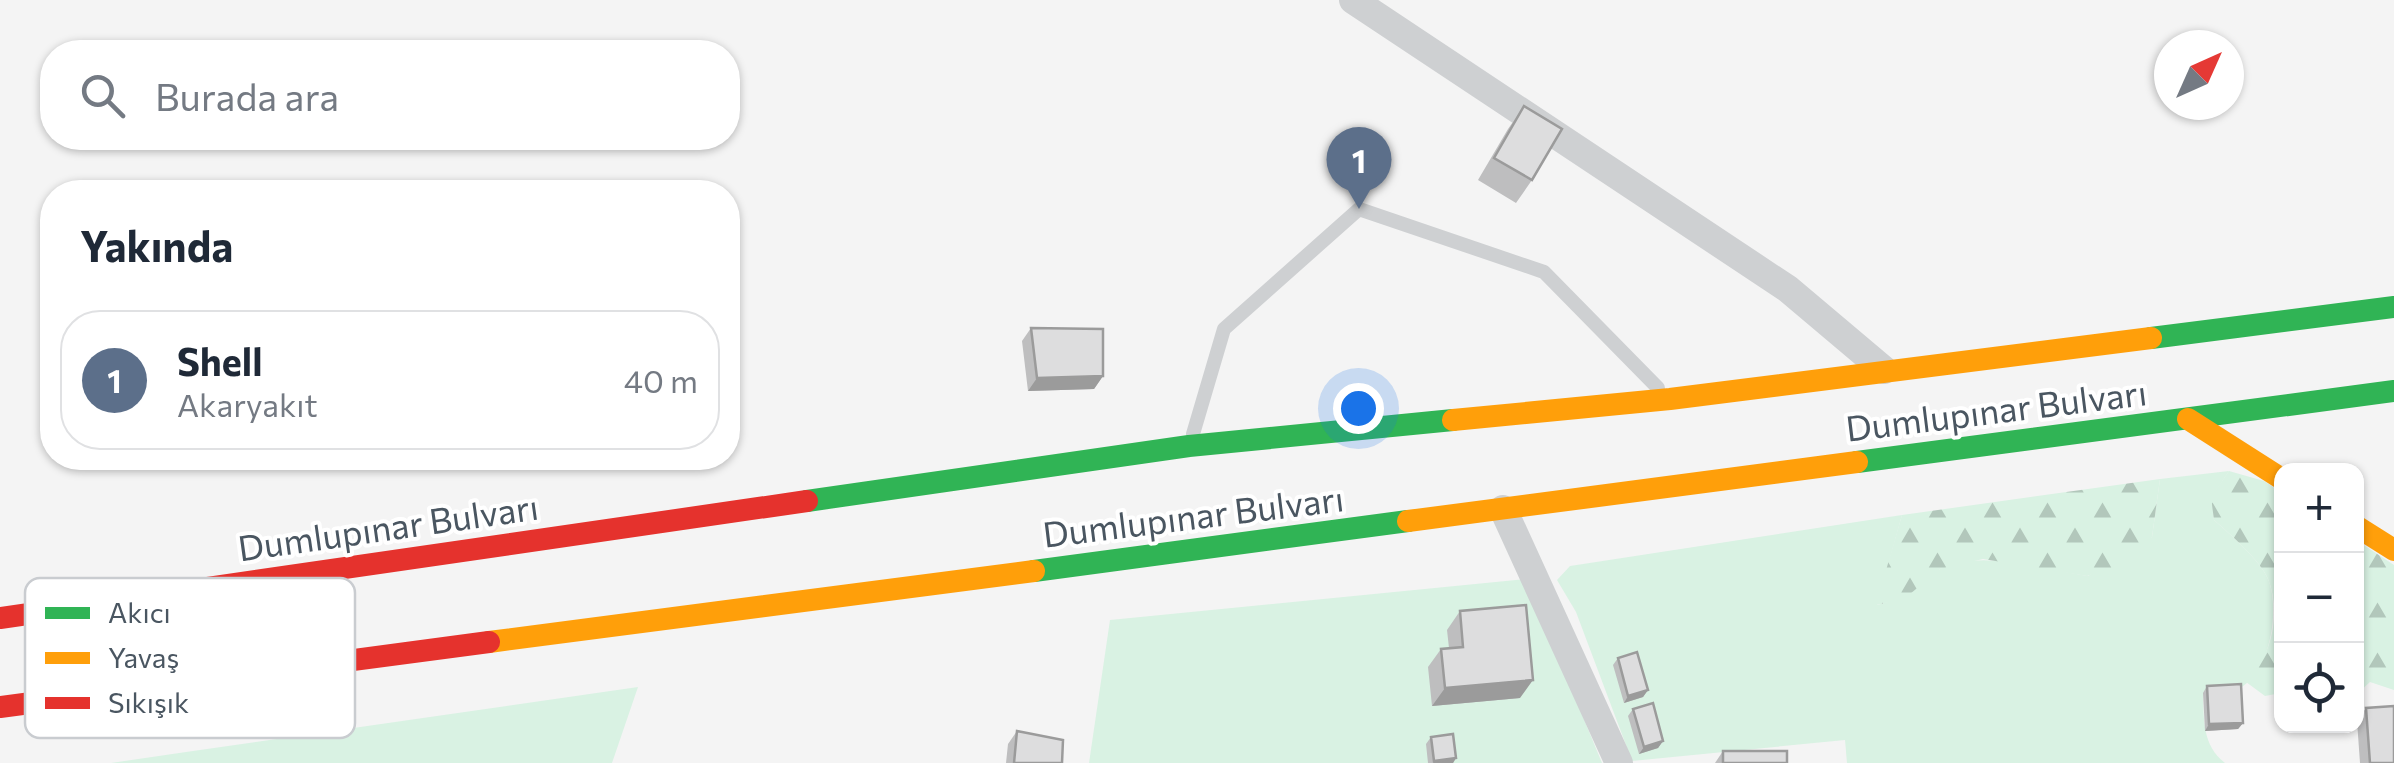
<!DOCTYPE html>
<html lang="tr">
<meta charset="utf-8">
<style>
body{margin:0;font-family:Commissioner,sans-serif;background:#f6f6f7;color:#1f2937}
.controls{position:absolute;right:30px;bottom:30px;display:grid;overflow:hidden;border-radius:20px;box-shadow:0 2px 8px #0004}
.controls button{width:90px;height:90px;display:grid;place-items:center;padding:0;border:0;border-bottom:2px solid #e0e1e3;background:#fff;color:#1f2937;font:50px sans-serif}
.compass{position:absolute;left:2154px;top:30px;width:90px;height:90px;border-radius:50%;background:#fff;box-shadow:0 2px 8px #0004;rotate:45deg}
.you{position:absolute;left:1358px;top:408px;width:35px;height:35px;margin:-25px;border:8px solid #fff;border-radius:50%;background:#1a73e8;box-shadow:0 0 0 15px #1a73e833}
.badge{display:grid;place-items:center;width:65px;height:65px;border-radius:50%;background:#111827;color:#fff;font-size:32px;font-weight:700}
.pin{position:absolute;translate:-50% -82px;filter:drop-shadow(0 2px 5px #0008)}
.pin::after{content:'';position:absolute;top:52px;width:35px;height:30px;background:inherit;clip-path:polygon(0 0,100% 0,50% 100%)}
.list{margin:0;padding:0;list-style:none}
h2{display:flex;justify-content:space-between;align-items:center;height:130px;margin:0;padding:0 40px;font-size:42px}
h2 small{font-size:32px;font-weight:400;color:#747a83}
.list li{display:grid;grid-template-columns:65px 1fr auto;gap:30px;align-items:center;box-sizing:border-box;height:140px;margin:0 20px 20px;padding:0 20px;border:2px solid #e0e1e3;border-radius:40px}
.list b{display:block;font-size:38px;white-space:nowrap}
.list p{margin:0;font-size:32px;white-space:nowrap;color:#747a83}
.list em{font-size:32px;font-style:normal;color:#747a83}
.icon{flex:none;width:55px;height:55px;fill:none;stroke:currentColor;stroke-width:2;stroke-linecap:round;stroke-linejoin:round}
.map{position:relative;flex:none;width:2394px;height:763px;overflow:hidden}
.search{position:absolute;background:#fff;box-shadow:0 2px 8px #0004;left:40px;top:40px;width:700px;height:110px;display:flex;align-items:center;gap:25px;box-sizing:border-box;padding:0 35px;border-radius:40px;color:#747a83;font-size:38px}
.panel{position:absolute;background:#fff;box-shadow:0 2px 8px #0004;left:40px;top:180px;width:700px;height:290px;border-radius:40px}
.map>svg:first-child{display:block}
.grass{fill:#d9f2e3}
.forest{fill:url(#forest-firs)}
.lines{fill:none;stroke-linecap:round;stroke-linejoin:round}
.lane{stroke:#ced0d2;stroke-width:14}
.street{stroke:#ced0d2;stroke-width:28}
.fast{stroke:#30b455;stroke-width:22}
.slow{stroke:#ff9f0a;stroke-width:22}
.jam{stroke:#e5322d;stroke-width:22}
.wall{fill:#bebebf}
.shaded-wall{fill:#9b9b9b}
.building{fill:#ddddde;stroke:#9b9b9b;stroke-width:2.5}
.labels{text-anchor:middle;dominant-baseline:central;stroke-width:8;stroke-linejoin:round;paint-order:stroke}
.street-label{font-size:35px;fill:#4a5661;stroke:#fff}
.key{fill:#fff;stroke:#c9ccd0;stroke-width:2.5}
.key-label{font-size:28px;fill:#4a5661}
</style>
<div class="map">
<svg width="2394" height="763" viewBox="0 0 2394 763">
<defs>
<pattern id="forest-firs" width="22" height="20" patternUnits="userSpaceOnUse" patternTransform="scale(2.5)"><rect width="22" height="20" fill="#d9f2e3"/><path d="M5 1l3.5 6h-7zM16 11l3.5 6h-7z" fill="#b2c7bb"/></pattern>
</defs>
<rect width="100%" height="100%" fill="#f4f4f4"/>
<path class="grass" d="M 2229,471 L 2212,497 L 2214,520 C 2230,534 2260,560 2268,579 C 2281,610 2270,678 2234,691 C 2226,694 2212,692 2203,693 C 2204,720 2202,745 2225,763 L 1847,763 L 1845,740 L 1632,761 L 1576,612 L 1557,580 L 1570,566 L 1902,515 L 1877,605 C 1915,596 1910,586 1938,570 C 1977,548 2045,569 2088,576 L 2152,537 L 2160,479 Z
M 1526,579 L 1602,763 L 1089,763 L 1110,620 Z
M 638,687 L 612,763 L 111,763 L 186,752 Z"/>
<path class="forest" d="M 2229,471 L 2264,481 L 2281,492 L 2281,693 L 2265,696 L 2246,682 C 2271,658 2282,613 2268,579 C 2260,560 2230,534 2214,520 L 2211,497 Z
M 2160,479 L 2152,537 L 2126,563 L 2087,576 L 1983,559 L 1940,569 L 1904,599 L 1876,605 L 1902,515 Z
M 2356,540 L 2394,565 L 2394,690 L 2370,682 L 2357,694 Z"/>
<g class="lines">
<path class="lane" d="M 1193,434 L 1224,329 L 1359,209 L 1544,272 L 1658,388"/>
<path class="street" d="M 1353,0 L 1788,289 L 1884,370
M 1503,509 L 1619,763"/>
<path class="fast" d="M 2151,338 L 2394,307
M 1857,462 L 2394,391
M 807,501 L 1189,446 L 1453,420
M 1034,571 L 1408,521"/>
<path class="slow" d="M 2188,419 L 2282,479
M 1453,420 L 1670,399 L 2151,338
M 1408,521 L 1857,462
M 2356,526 L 2394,550
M 489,642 L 1034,571"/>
<path class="jam" d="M 0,618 L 807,501
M 0,707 L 489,642"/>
</g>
<path class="wall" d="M 1524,106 L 1532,180 L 1516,203 L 1478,180 L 1508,129 Z
M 1031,328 L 1103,376 L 1094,389 L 1028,391 L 1022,341 Z
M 1460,611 L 1520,698 L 1432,706 L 1428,667 L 1441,649 L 1449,648 L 1447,630 Z
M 1618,658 L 1648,690 L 1643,697 L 1624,703 L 1613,665 Z
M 2207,686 L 2243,723 L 2238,729 L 2205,731 L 2203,693 Z
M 2366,708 L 2394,763 L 2360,763 L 2357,721 Z
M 1633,709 L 1663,741 L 1658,748 L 1639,754 L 1628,716 Z
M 1017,731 L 1062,763 L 1006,763 L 1008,744 Z
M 1431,737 L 1456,758 L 1453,763 L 1428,763 L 1426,744 Z
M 1723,751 L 1787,763 L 1715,763 Z"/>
<path class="shaded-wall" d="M 1103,376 L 1094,389 L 1028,391 L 1037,378 Z
M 1533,680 L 1520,698 L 1432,706 L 1445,688 Z
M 1648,690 L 1643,697 L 1624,703 L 1628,696 Z
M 2243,723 L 2238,729 L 2205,731 L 2209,724 Z
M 1663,741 L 1658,748 L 1639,754 L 1644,747 Z
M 1456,758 L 1453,763 L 1433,763 L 1434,761 Z"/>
<path class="building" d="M 1524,106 L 1562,129 L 1532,180 L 1494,158 Z
M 1031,328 L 1103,329 L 1103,376 L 1037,378 Z
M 1526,605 L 1533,680 L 1445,688 L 1441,649 L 1463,647 L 1460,611 Z
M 1637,652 L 1648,690 L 1628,696 L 1618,658 Z
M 2241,684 L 2243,723 L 2209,724 L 2207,686 Z
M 1653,703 L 1663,741 L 1644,747 L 1633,709 Z
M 2394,706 L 2394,763 L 2370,763 L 2366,708 Z
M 1017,731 L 1063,740 L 1062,763 L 1014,763 Z
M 1453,734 L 1456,758 L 1434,761 L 1431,737 Z
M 1723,751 L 1787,751 L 1787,763 L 1723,763 Z"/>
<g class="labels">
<g class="street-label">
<text transform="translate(1996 409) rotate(-7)">Dumlupınar Bulvarı</text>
<text transform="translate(1193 515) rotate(-7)">Dumlupınar Bulvarı</text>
<text transform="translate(388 526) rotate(-8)">Dumlupınar Bulvarı</text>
</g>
</g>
<rect x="25" y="578" width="330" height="160" rx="15" class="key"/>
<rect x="45" y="607" width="45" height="12" fill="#30b455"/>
<rect x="45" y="652" width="45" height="12" fill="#ff9f0a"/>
<rect x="45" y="697" width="45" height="12" fill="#e5322d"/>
<g class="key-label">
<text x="108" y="623">Akıcı</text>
<text x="108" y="668">Yavaş</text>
<text x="108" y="713">Sıkışık</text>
</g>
</svg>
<div class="controls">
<button>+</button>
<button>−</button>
<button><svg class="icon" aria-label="locate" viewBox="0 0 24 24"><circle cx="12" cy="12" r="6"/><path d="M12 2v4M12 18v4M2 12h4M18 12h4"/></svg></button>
</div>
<svg class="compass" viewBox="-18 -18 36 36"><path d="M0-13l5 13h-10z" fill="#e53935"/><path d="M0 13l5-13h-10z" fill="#747a83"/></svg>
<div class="you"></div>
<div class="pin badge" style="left:1359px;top:209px;background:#5c6f8a">1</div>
<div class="search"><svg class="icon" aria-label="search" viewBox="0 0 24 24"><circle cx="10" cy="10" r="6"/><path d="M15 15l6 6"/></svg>Burada ara</div>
<section class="panel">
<h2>Yakında<small></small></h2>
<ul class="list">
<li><span class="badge" style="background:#5c6f8a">1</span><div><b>Shell</b><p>Akaryakıt</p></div><em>40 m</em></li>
</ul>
</section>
</div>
